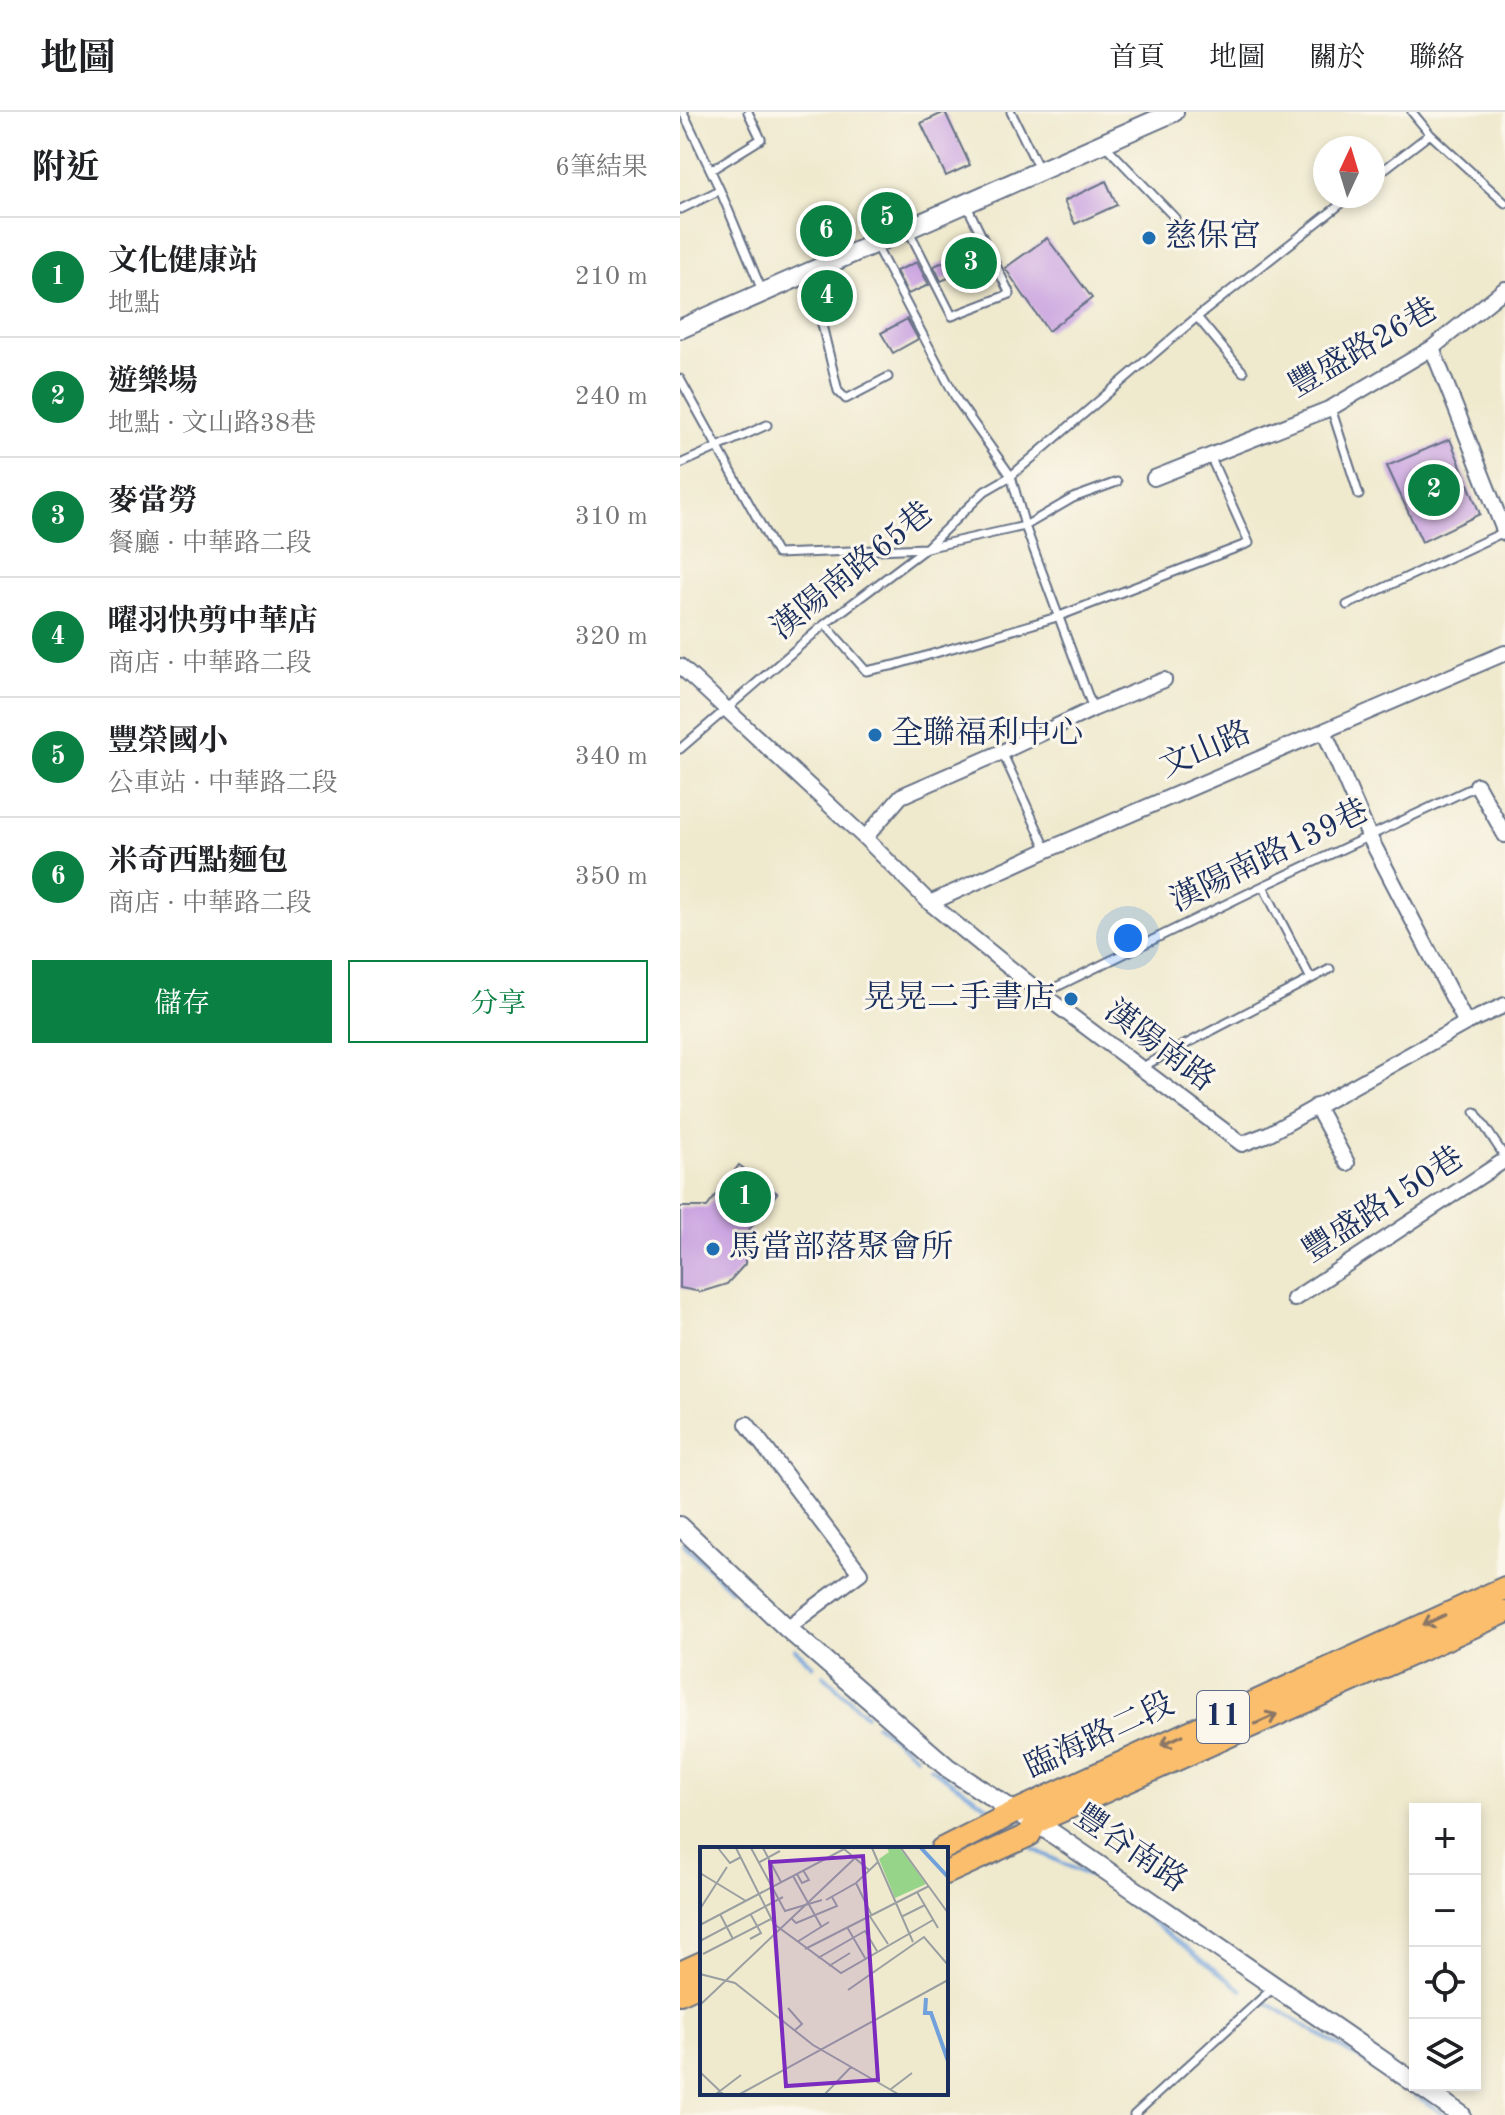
<!DOCTYPE html>
<html lang="zh-TW">
<meta charset="utf-8">
<style>
body{margin:0;font-family:"Old Standard TT","Noto Serif TC",serif;background:#f2f2f2;color:#202124}
.controls{position:absolute;right:24px;bottom:24px;display:grid;overflow:hidden;border-radius:0px;box-shadow:0 4px 12px #0003}
.controls button{width:72px;height:72px;display:grid;place-items:center;padding:0;border:0;border-bottom:2px solid #e0e0e0;background:#fff;color:#202124;font:40px sans-serif}
.compass{position:absolute;left:633px;top:24px;width:72px;height:72px;border-radius:50%;background:#fff;box-shadow:0 4px 12px #0003;rotate:4deg}
.you{position:absolute;left:448px;top:826px;width:28px;height:28px;margin:-20px;border:6px solid #fff;border-radius:50%;background:#1a73e8;box-shadow:0 0 0 12px #1a73e833}
.badge{display:grid;place-items:center;width:52px;height:52px;border-radius:50%;background:#0b8043;color:#fff;font-size:26px;font-weight:700}
.pin{position:absolute;translate:-50% -50%;border:4px solid #fff;box-shadow:0 2px 8px #0006}
.list{margin:0;padding:0;list-style:none}
h2{display:flex;justify-content:space-between;align-items:center;height:104px;margin:0;padding:0 32px;font-size:34px}
h2 small{font-size:26px;font-weight:400;color:#757577}
.list li{display:grid;grid-template-columns:52px 1fr auto;gap:24px;align-items:center;box-sizing:border-box;height:120px;padding:0 32px;border-top:2px solid #e0e0e0}
.list b{display:block;font-size:30px;white-space:nowrap}
.list p{margin:0;font-size:26px;white-space:nowrap;color:#757577}
.list em{font-size:26px;font-style:normal;color:#757577}
.actions{display:flex;gap:16px;padding:24px 32px}
.actions a{flex:1;padding:18px 0;border:2px solid #0b8043;border-radius:0px;text-align:center;font-size:28px;color:#0b8043}
.actions .main{background:#0b8043;color:#fff}
.icon{flex:none;width:44px;height:44px;fill:none;stroke:currentColor;stroke-width:2;stroke-linecap:round;stroke-linejoin:round}
.map{position:relative;flex:none;width:825px;height:2003px;overflow:hidden}
header{display:flex;align-items:center;gap:48px;box-sizing:border-box;height:112px;padding:0 40px;background:#fff;border-bottom:2px solid #e0e0e0}
header strong{font-size:38px}
nav{display:flex;gap:44px;margin-inline-start:auto;font-size:28px}
main{display:flex}
aside{flex:1;background:#fff}
.map>svg:first-child{display:block}
.lines{fill:none;stroke-linecap:round;stroke-linejoin:round}
.stream{stroke:#70a1da;stroke-width:4}
.building{fill:#c9a2e0}
.service-casing{stroke:#657085;stroke-width:11}
.minor-casing{stroke:#657085;stroke-width:18}
.tertiary-casing{stroke:#657085;stroke-width:22}
.primary-casing{stroke:#657085;stroke-width:26}
.service{stroke:#fff;stroke-width:7}
.minor{stroke:#fff;stroke-width:14}
.tertiary{stroke:#fff;stroke-width:18}
.primary{stroke:#fabe6d;stroke-width:22}
.oneway{stroke:#8a7666}
.poi-dot{fill:#1f6fb2;stroke:#fbf7ec;stroke-width:3}
.labels{text-anchor:middle;dominant-baseline:central;stroke-width:6;stroke-linejoin:round;paint-order:stroke}
.shield{fill:#fbf7ec;stroke:#5e6b89;stroke-width:2}
.shield-label{font-size:30px;font-weight:bold;fill:#1b2f5e}
.poi-label{font-size:32px;fill:#1b2f5e;stroke:#fbf7ec;text-anchor:start}
.street-label{font-size:32px;fill:#1b2f5e;stroke:#fbf7ec}
.inset-river{fill:none;stroke:#70a1da;stroke-width:4}
.inset-road{fill:none;stroke:#9a9fa1;stroke-width:2}
.view{fill:#7b2cbf;fill-opacity:0.15;stroke:#7b2cbf;stroke-width:4}
.inset-edge{fill:none;stroke:#1b2f5e;stroke-width:4}
</style>
<header>
<strong>地圖</strong>
<nav><a>首頁</a><a>地圖</a><a>關於</a><a>聯絡</a></nav>
</header>
<main>
<aside>
<h2>附近<small>6筆結果</small></h2>
<ul class="list">
<li><span class="badge">1</span><div><b>文化健康站</b><p>地點</p></div><em>210 m</em></li>
<li><span class="badge">2</span><div><b>遊樂場</b><p>地點 · 文山路38巷</p></div><em>240 m</em></li>
<li><span class="badge">3</span><div><b>麥當勞</b><p>餐廳 · 中華路二段</p></div><em>310 m</em></li>
<li><span class="badge">4</span><div><b>曜羽快剪中華店</b><p>商店 · 中華路二段</p></div><em>320 m</em></li>
<li><span class="badge">5</span><div><b>豐榮國小</b><p>公車站 · 中華路二段</p></div><em>340 m</em></li>
<li><span class="badge">6</span><div><b>米奇西點麵包</b><p>商店 · 中華路二段</p></div><em>350 m</em></li>
</ul>
<div class="actions"><a class="main">儲存</a><a>分享</a></div>
</aside>
<div class="map">
<svg width="825" height="2003" viewBox="0 0 825 2003">
<rect width="100%" height="100%" fill="#fbf7ec"/>
<filter id="ink" filterUnits="userSpaceOnUse"><feTurbulence type="fractalNoise" baseFrequency=".0125" numOctaves="2"/><feDisplacementMap in="SourceGraphic" scale="16" xChannelSelector="R" yChannelSelector="G"/><feConvolveMatrix kernelMatrix="1 2 1 2 8 2 1 2 1" color-interpolation-filters="sRGB"/></filter>
<filter id="wash" filterUnits="userSpaceOnUse"><feTurbulence type="fractalNoise" baseFrequency=".006" numOctaves="4" result="noise"/><feDisplacementMap in="SourceGraphic" scale="32" xChannelSelector="R" yChannelSelector="G"/><feGaussianBlur stdDeviation="1.8" result="paint"/><feColorMatrix in="noise" values="0 0 0 0 0 0 0 0 0 0 0 0 0 0 0 0 0 1.4 0 .05"/><feComposite in="paint" operator="in"/></filter>
<g filter="url(#wash)">
<rect width="100%" height="100%" fill="#efe9cd"/>
<g class="lines">
<path class="stream" d="M 3,1431 L 51,1478
M 60,1487 L 76,1501
M 115,1537 L 133,1554
M 143,1563 L 186,1603
M 196,1612 L 236,1644
M 250,1655 L 307,1694
M 353,1737 L 409,1764
M 436,1782 L 562,1878
M 582,1888 L 695,1956
M 711,1967 L 765,2003"/>
</g>
<g id="blocks">
<path class="building" d="M 265,0 L 290,53 L 266,64 L 241,11 Z
M 426,69 L 437,93 L 395,112 L 384,89 Z
M 367,126 L 412,186 L 368,219 L 325,156 Z
M 293,137 L 300,153 L 261,169 L 254,154 Z
M 237,150 L 249,173 L 228,182 L 216,159 Z
M 227,207 L 238,227 L 213,241 L 201,221 Z
M 770,327 L 800,402 L 742,430 L 707,354 Z
M 59,1053 L 97,1081 L 65,1123 L 65,1152 L 47,1172 L 21,1180 L 0,1176 L 0,1095 L 27,1095 Z"/>
</g>
</g>
<g filter="url(#ink)">
<use href="#blocks" fill-opacity="0" stroke="#657085" stroke-width="2"/>
<g class="lines">
<g class="service-casing">
<path id="service" d="M 3,0 L 40,78 L 83,181
M 331,0 L 360,59
M 732,0 L 750,22 L 825,91
M 425,33 L 495,106
M 31,58 L 81,27 L 68,0
M 693,66 L 750,22
M 1,97 L 40,78
M 229,119 L 272,204 L 330,182 L 287,94
M 195,132 L 277,288 L 331,364 L 345,414 L 413,597
M 130,163 L 158,279 L 166,287 L 208,265
M 517,205 L 563,260
M 0,267 L 97,442 L 246,436 L 345,414 L 393,386 L 437,370
M 651,296 L 679,383
M 0,352 L 87,313
M 667,493 L 824,420
M 145,512 L 186,559 L 215,553 L 377,505 L 569,431 L 530,344
M 0,637 L 145,512 L 246,436 L 305,379 L 331,364 L 517,205 L 671,84
M 322,640 L 367,738
M 583,774 L 631,867
M 364,881 L 583,774 L 796,674
M 462,955 L 650,857
M 795,1000 L 825,1045
M 454,2003 L 594,1875"/>
</g>
<g class="minor-casing">
<path id="minor" d="M 752,236 L 825,421
M 474,366 L 651,296 L 752,236 L 825,177
M 0,554 L 185,726 L 250,791 L 362,882 L 562,1032 L 588,1022 L 786,911 L 825,893
M 644,619 L 689,724 L 786,911
M 797,673 L 825,723
M 185,726 L 221,684 L 322,640 L 413,597 L 484,568
M 250,791 L 367,738 L 825,541
M 636,994 L 667,1051
M 614,1187 L 825,1048
M 67,1312 L 180,1461 L 107,1516"/>
</g>
<g class="tertiary-casing">
<path id="tertiary" d="M 0,217 L 494,0
M 0,1414 L 107,1516 L 268,1656 L 335,1700 L 356,1710 L 735,1971
M 738,1973 L 781,2003"/>
</g>
<g class="primary-casing">
<path id="primary" d="M 262,1737 L 335,1700 L 825,1476
M 266,1761 L 349,1723 L 356,1710 L 825,1500
M 0,1861 L 22,1851
M 0,1881 L 22,1871"/>
</g>
<use href="#service" class="service"/>
<use href="#minor" class="minor"/>
<use href="#tertiary" class="tertiary"/>
<use href="#primary" class="primary"/>
</g>
<defs><path id="oneway-shaft" d="M-6 0H5M1.5-3L5.5 0L1.5 3" fill="none" stroke-width="1.6" stroke-linecap="round" stroke-linejoin="round" transform="scale(2)"/></defs>
<g class="oneway">
<use href="#oneway-shaft" transform="translate(754 1508) rotate(155)"/>
<use href="#oneway-shaft" transform="translate(586 1607) rotate(-24)"/>
<use href="#oneway-shaft" transform="translate(492 1628) rotate(155)"/>
</g>
</g>
<g class="poi-dot">
<circle cx="469" cy="126" r="8"/>
<circle cx="195" cy="623" r="8"/>
<circle cx="391" cy="887" r="8"/>
<circle cx="33" cy="1137" r="8"/>
</g>
<g class="labels">
<rect class="shield" x="517" y="1579" width="52" height="52" rx="6"/>
<g class="shield-label">
<text x="543" y="1605">11</text>
</g>
<g class="poi-label">
<text x="485" y="126">慈保宮</text>
<text x="211" y="623">全聯福利中心</text>
<text x="375" y="887" text-anchor="end">晃晃二手書店</text>
<text x="49" y="1137">馬當部落聚會所</text>
</g>
<g class="street-label">
<text transform="translate(684 237) rotate(-30)">豐盛路26巷</text>
<text transform="translate(173 460) rotate(-39)">漢陽南路65巷</text>
<text transform="translate(526 639) rotate(-23)">文山路</text>
<text transform="translate(590 745) rotate(-26)">漢陽南路139巷</text>
<text transform="translate(479 935) rotate(37)">漢陽南路</text>
<text transform="translate(704 1094) rotate(-33)">豐盛路150巷</text>
<text transform="translate(420 1625) rotate(-25)">臨海路二段</text>
<text transform="translate(450 1738) rotate(34)">豐谷南路</text>
</g>
</g>
<g transform="translate(20 1735)">
<rect width="248" height="248" fill="#efe9cd"/>
<path d="M 187,1 L 200,1 L 226,37 L 195,51 L 179,12 L 189,5 Z" fill="#96d489"/>
<path class="inset-river" d="M 221,1 L 248,30M 226,151 L 225,166 L 231,166 L 248,214"/>
<path class="inset-road" d="M 18,1 L 30,16 L 41,10M 36,1 L 74,77 L 141,126 L 233,73M 51,1 L 85,64 L 122,53M 63,1 L 81,35M 172,1 L 213,95M 201,1 L 248,66M 144,2 L 169,23M 58,16 L 80,4M 0,26 L 46,54M 97,27 L 102,36 L 109,33 L 103,23M 93,29 L 121,79M 156,36 L 171,67M 217,45 L 238,81M 126,53 L 156,36 L 178,15M 0,62 L 27,20M 20,67 L 33,92M 169,68 L 188,97M 201,70 L 225,58M 91,71 L 96,76 L 137,59 L 132,50M 0,78 L 146,1M 147,80 L 165,111M 50,92 L 61,86 L 51,68M 0,94 L 83,50M 97,95 L 129,75M 105,102 L 229,39M 3,107 L 71,72M 118,111 L 165,84 L 177,104M 129,119 L 150,106M 0,127 L 35,136 L 113,198 L 198,247M 148,143 L 224,90 L 248,118M 0,158 L 154,12M 88,161 L 102,177 L 94,184M 0,225 L 23,247M 191,242 L 212,226M 16,247 L 41,228M 40,247 L 248,133M 125,247 L 151,220"/>
<path class="view" d="M 163,9 L 178,233 L 86,239 L 70,15 Z"/>
<rect width="248" height="248" class="inset-edge"/>
</g>
</svg>
<div class="controls">
<button>+</button>
<button>−</button>
<button><svg class="icon" aria-label="locate" viewBox="0 0 24 24"><circle cx="12" cy="12" r="6"/><path d="M12 2v4M12 18v4M2 12h4M18 12h4"/></svg></button>
<button><svg class="icon" aria-label="layers" viewBox="0 0 24 24"><path d="M12 4l9 5-9 5-9-5zM3 14l9 5 9-5"/></svg></button>
</div>
<svg class="compass" viewBox="-18 -18 36 36"><path d="M0-13l5 13h-10z" fill="#e53935"/><path d="M0 13l5-13h-10z" fill="#757577"/></svg>
<div class="you"></div>
<div class="pin badge" style="left:65px;top:1085px">1</div>
<div class="pin badge" style="left:754px;top:378px">2</div>
<div class="pin badge" style="left:291px;top:151px">3</div>
<div class="pin badge" style="left:147px;top:184px">4</div>
<div class="pin badge" style="left:207px;top:106px">5</div>
<div class="pin badge" style="left:146px;top:119px">6</div>
</div>
</main>
